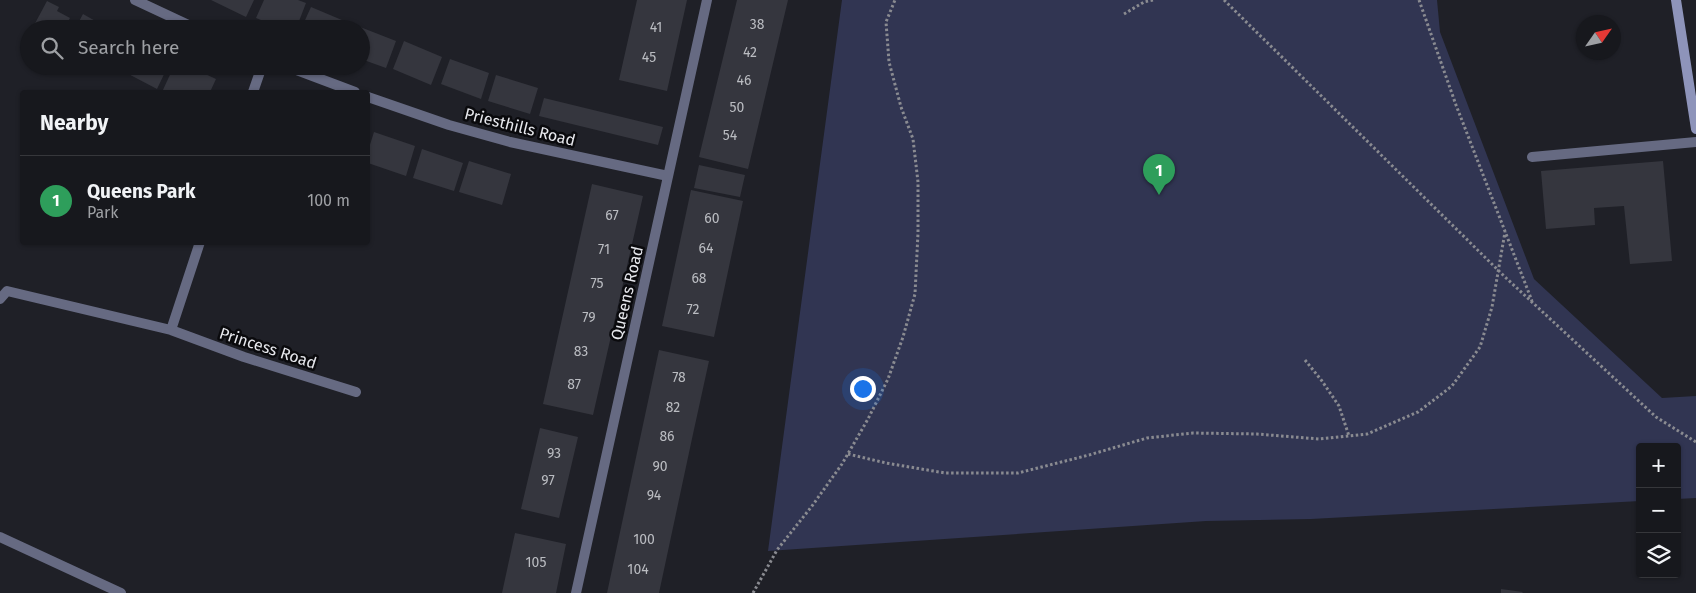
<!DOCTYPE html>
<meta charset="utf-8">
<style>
body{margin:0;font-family:"Fira Sans",sans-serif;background:#24252a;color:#f1f3f6}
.controls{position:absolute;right:15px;bottom:15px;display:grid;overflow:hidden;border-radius:5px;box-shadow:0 1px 4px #0004}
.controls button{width:45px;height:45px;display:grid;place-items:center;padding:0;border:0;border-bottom:1px solid #36373b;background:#17181d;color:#f1f3f6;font:25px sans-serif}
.compass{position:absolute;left:1576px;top:15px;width:45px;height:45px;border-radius:50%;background:#17181d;box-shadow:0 1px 4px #0004;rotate:56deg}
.you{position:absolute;left:862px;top:388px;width:18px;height:18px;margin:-12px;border:4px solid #fff;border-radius:50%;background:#1a73e8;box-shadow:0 0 0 8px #1a73e833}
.badge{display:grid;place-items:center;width:32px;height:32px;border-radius:50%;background:#0f766e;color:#fff;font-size:16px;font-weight:700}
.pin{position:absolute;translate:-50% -41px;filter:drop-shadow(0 1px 2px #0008)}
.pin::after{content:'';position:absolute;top:26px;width:18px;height:15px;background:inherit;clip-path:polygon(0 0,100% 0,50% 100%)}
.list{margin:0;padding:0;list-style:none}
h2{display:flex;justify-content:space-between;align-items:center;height:65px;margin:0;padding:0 20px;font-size:21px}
h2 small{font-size:16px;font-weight:400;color:#9ea0a4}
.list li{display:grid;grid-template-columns:32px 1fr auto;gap:15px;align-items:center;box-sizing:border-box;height:90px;padding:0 20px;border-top:1px solid #36373b}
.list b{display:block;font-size:19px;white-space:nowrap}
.list p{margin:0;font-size:16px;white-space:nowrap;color:#9ea0a4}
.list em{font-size:16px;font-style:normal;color:#9ea0a4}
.icon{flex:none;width:28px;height:28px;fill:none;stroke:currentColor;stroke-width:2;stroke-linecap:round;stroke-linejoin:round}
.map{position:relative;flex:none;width:1696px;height:593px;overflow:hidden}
.search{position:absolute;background:#17181d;box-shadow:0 1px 4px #0004;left:20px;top:20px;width:350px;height:55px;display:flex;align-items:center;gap:12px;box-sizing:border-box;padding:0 18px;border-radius:28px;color:#9ea0a4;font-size:19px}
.panel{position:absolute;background:#17181d;box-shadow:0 1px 4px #0004;left:20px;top:90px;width:350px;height:155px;border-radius:5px}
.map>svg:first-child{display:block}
.green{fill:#313552}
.building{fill:#35363e}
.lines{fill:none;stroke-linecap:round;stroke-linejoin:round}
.path{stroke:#8a8b91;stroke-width:3;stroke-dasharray:2.5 2.5;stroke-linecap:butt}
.service{stroke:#666a82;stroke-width:10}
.minor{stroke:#666a82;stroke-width:10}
.secondary{stroke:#8e94ba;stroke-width:10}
.labels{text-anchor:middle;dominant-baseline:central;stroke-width:5;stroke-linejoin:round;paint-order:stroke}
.number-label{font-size:14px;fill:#babcc1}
.street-label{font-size:16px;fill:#e7e8ed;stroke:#0a0a0d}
</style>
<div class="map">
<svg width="1696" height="593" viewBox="0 0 1696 593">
<rect width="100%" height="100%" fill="#1f2027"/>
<path class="green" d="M 842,0 L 1437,0 L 1440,32 L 1534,279 L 1662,398 L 1696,396 L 1696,498 L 1677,499 L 1677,447 L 1640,447 L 1640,501 L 1311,519 L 1206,521 L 768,551 Z"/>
<path class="building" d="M 211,0 L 254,0 L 246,17 Z
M 264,0 L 298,0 L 306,3 L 296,29 L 283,29 L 256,18 Z
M 637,0 L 687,0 L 667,91 L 619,80 Z
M 737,0 L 788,0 L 748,169 L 699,157 Z
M 47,1 L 59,7 L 57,11 L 70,18 L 64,29 L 32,29 Z
M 311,7 L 349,23 L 346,29 L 301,29 Z
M 83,14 L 106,27 L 109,29 L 75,29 Z
M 355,25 L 396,41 L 386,68 L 361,59 L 361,29 L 354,29 Z
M 404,41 L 442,57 L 431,85 L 393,69 Z
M 450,59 L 489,73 L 481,99 L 441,84 Z
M 117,66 L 168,66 L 157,89 L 117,68 Z
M 174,66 L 188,66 L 216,79 L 210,92 L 162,92 Z
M 496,75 L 538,88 L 530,114 L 488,101 Z
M 544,98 L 663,127 L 658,145 L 539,116 Z
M 374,132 L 415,146 L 406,176 L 368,163 L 368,151 Z
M 422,149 L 463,163 L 454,191 L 413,178 Z
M 469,161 L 511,174 L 502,205 L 459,192 Z
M 1663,161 L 1672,261 L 1630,264 L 1624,206 L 1594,208 L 1595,225 L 1546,229 L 1541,171 Z
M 699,165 L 745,175 L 740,197 L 694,188 Z
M 592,184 L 643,196 L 593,415 L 543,404 Z
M 691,190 L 743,201 L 714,337 L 662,326 Z
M 659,350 L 709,361 L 693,434 L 659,593 L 607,593 Z
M 540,428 L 578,437 L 559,518 L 521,509 Z
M 515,533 L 566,544 L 556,593 L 502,593 Z
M 1501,589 L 1523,592 L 1522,593 L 1501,593 Z"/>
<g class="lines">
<path class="path" d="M 1224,0 L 1505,277 L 1656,417 L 1696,442
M 1419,0 L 1456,105 L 1532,301
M 1124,14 L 1144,2 L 1153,0
M 1305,360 L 1322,381 L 1339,406 L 1349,436
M 848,454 L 886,463 L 945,473 L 1018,473 L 1089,455 L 1147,438 L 1193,433 L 1257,434 L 1319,439 L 1367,434 L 1418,412 L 1452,386 L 1480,347 L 1492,307 L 1505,232
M 753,593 L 777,550 L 812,506 L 842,464 L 868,419 L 888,379 L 903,337 L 915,294 L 918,233 L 918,182 L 913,139 L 901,107 L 889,62 L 886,22 L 895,0"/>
<path class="service" d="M 1532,157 L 1696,142"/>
<path class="minor" d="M 135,0 L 197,29
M 286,66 L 355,92
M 253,92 L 262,66
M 368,97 L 449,125 L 510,142 L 668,176
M 0,299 L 7,291 L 171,330 L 244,357 L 356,392
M 171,330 L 200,242
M 0,537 L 121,593
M 576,593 L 707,0"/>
<path class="secondary" d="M 1676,0 L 1696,129"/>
</g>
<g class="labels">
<g class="number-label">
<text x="757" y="24">38</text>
<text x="656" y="27">41</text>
<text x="750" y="52">42</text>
<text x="649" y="57">45</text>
<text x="744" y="80">46</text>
<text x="737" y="107">50</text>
<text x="730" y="135">54</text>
<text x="612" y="215">67</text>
<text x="712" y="218">60</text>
<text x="706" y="248">64</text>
<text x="604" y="249">71</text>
<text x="699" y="278">68</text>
<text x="597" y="283">75</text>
<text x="693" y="309">72</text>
<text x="589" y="317">79</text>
<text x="581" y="351">83</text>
<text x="679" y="377">78</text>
<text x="574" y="384">87</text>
<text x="673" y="407">82</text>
<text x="667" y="436">86</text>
<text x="554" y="453">93</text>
<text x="660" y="466">90</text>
<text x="548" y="480">97</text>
<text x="654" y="495">94</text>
<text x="644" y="539">100</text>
<text x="536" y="562">105</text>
<text x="638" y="569">104</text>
</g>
<g class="street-label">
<text transform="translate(520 127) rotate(14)">Priesthills Road</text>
<text transform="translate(627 293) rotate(-77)">Queens Road</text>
<text transform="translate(268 348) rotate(18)">Princess Road</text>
</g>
</g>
</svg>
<div class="controls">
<button>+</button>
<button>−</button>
<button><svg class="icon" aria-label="layers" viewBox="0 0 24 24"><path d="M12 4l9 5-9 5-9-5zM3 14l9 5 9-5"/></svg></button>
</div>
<svg class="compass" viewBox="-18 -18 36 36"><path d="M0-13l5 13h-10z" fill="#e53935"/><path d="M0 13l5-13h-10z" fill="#9ea0a4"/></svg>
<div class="you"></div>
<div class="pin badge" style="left:1159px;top:195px;background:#2e9e5b">1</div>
<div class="search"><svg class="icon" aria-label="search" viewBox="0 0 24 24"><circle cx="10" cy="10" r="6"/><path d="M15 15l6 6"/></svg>Search here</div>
<section class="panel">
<h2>Nearby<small></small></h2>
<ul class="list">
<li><span class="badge" style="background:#2e9e5b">1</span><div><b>Queens Park</b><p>Park</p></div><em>100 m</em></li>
</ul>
</section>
</div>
